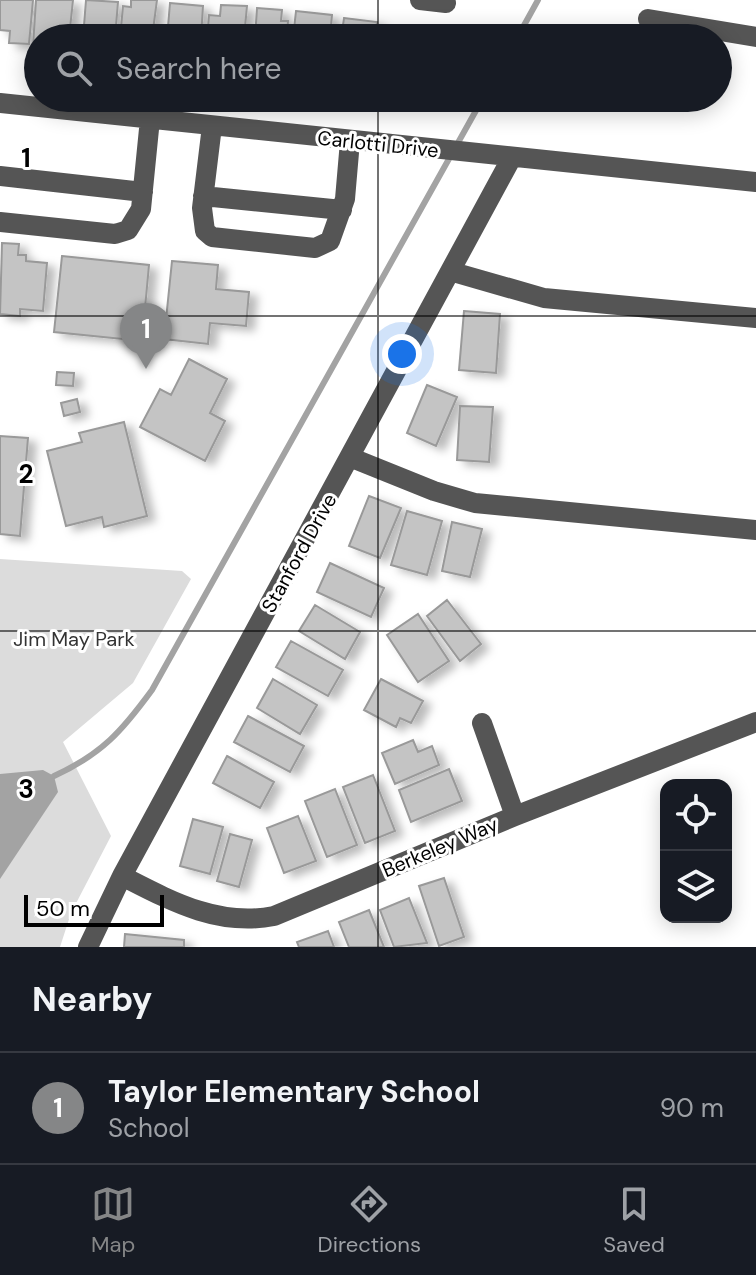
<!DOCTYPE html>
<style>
body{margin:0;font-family:"DM Sans",sans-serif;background:#20242c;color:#f1f3f6}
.controls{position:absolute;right:24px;bottom:24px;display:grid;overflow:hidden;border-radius:16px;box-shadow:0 4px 20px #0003}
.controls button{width:72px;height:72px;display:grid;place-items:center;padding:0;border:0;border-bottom:2px solid #363941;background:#171b24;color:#f1f3f6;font:40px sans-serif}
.scale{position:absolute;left:24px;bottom:20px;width:140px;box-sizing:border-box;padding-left:8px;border:4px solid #000;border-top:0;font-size:22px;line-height:28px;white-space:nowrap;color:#000;-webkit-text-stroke:6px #fff;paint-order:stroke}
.you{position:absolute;left:402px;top:354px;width:28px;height:28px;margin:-20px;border:6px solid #fff;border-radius:50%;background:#1a73e8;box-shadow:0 0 0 12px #1a73e833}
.badge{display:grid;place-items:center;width:52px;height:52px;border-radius:50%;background:#858687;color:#fff;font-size:26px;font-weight:700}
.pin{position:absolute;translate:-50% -66px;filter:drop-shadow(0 2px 4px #0008)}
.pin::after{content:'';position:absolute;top:42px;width:28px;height:24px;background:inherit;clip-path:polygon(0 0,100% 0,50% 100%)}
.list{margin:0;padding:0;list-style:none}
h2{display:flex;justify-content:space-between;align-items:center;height:104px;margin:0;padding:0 32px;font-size:34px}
h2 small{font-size:26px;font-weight:400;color:#9ea1a6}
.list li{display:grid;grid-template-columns:52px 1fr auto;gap:24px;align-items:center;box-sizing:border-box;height:112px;padding:0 32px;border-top:2px solid #363941}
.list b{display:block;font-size:30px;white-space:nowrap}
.list p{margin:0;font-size:26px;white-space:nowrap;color:#9ea1a6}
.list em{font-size:26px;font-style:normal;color:#9ea1a6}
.icon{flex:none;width:44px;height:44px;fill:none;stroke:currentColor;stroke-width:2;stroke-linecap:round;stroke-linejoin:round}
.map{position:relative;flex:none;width:756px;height:947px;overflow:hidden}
.search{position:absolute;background:#171b24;box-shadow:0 4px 20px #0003;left:24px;right:24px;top:24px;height:88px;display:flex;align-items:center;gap:20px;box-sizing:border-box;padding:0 28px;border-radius:44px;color:#9ea1a6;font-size:30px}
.sheet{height:216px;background:#171b24}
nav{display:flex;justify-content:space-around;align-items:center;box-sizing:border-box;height:112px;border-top:2px solid #363941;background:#171b24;font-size:22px;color:#9ea1a6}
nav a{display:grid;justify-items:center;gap:4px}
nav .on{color:#858687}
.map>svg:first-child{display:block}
.green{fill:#dcdcdc}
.water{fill:#a3a3a3}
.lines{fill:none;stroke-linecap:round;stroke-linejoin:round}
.stream{stroke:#a3a3a3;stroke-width:6}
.building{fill:#c4c4c4;stroke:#999;stroke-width:2;filter:url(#shadow)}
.minor{stroke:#555;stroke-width:20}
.grid{fill:none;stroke:#000;stroke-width:2;stroke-opacity:0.55}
.labels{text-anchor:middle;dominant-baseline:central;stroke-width:6;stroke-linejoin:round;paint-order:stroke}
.street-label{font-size:20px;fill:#000;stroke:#fff}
.park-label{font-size:20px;fill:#333;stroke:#fff}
.grid-label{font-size:26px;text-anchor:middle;font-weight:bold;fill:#000;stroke:#fff;stroke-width:6;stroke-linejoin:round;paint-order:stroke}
</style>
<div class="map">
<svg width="756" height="947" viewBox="0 0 756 947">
<defs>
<filter id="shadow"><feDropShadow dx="8" dy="4.5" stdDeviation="4" flood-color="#0004"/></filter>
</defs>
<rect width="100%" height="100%" fill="#fff"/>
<path class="green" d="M 0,559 L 182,571 L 191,579 L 133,683 L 63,742 L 111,836 L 71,913 L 60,947 L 0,947 Z"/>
<path class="water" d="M 43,770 L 54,776 L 58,792 L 0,879 L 0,774 Z"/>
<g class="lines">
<path class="stream" d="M 517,38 L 538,0
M 54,776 C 102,754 122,731 152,690 L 483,98"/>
</g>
<path class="building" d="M 0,0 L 33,0 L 29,44 L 9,43 L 10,31 L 0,30 Z
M 36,0 L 73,0 L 69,38 L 38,38 L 38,46 L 33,46 Z
M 86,0 L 118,2 L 115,38 L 83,38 Z
M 131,0 L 157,0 L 152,38 L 120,38 L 123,6 L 131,7 Z
M 170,3 L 203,6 L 201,38 L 167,38 Z
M 221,5 L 247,6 L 244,38 L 207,38 L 209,15 L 220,16 Z
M 257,8 L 282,10 L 281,21 L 288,21 L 287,38 L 255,38 Z
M 296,11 L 332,15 L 330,38 L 293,38 Z
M 344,18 L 377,22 L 375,38 L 341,38 Z
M 2,243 L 19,244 L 18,255 L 26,255 L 26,261 L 47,263 L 43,311 L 20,309 L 20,316 L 0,314 Z
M 62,256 L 149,265 L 142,341 L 54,332 Z
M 172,261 L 218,265 L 216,289 L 249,292 L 246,326 L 210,323 L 208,344 L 164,339 Z
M 464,311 L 500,314 L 496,373 L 459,370 Z
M 189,359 L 227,379 L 210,413 L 225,421 L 205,461 L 140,427 L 160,389 L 171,395 Z
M 57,372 L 74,373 L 73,386 L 56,385 Z
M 427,385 L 457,397 L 436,446 L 407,433 Z
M 77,399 L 80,412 L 64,416 L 61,403 Z
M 460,406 L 493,407 L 489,462 L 457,460 Z
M 124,422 L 147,516 L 104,527 L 102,517 L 66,526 L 47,451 L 82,442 L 79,433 Z
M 0,436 L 28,438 L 20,536 L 0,534 Z
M 369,496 L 401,508 L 380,558 L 349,546 Z
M 407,511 L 442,521 L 427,575 L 391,565 Z
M 452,522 L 482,529 L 470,577 L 442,571 Z
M 330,563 L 384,588 L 371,617 L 317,592 Z
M 447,600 L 481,644 L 460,661 L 427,616 Z
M 315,605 L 360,632 L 345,659 L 299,631 Z
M 418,614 L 449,661 L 418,682 L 387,635 Z
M 291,641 L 343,670 L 328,696 L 276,667 Z
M 273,679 L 317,705 L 300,734 L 257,708 Z
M 381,679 L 423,701 L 411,723 L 400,718 L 396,727 L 364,710 Z
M 248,716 L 304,746 L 290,772 L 234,742 Z
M 413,740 L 418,752 L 432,746 L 439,765 L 395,784 L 382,753 Z
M 227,756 L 274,782 L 260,808 L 213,783 Z
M 449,769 L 462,801 L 411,822 L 399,790 Z
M 373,775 L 395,831 L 365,843 L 343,787 Z
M 335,789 L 357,845 L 327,857 L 305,801 Z
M 298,816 L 316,861 L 284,873 L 267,828 Z
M 193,819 L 223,827 L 210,874 L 180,866 Z
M 230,834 L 252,840 L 239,887 L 217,881 Z
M 444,878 L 464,937 L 439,946 L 419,886 Z
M 409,898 L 427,943 L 394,947 L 380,910 Z
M 369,910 L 384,947 L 349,947 L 339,922 Z
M 328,931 L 334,947 L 299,947 L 297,942 Z
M 125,934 L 184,940 L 184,947 L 124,947 Z"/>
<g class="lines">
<path class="minor" d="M 420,0 L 446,3
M 648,19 L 756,37
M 0,103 L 756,182
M 212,126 L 202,208 L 205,231 L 212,237 L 315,248 L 330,241 L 345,199 L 350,141
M 0,176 L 143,192
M 203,196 L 342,210
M 0,222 L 115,234 L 128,230 L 141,209 L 150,119
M 453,272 L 544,298 L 756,318
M 352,458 L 434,491 L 475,503 L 756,530
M 482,723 L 515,816
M 122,876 C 171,901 218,927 274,916 L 515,816 L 756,722
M 88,947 L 122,876 L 511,159"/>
</g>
<path class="grid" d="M 378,0 L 378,38M 378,98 L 378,947M 0,316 L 756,316M 0,631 L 756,631"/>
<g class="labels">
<g class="street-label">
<text transform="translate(378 144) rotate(6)">Carlotti Drive</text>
<text transform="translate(299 553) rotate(-61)">Stanford Drive</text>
<text transform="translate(440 847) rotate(-23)">Berkeley Way</text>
</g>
<g class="park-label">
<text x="74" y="639">Jim May Park</text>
</g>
</g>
<g class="grid-label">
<text x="26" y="167">1</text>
<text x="26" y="483">2</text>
<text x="26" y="798">3</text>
</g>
</svg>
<div class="controls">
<button><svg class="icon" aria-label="locate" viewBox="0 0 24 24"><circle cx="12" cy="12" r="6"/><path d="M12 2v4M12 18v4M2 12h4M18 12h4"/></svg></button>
<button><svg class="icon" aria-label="layers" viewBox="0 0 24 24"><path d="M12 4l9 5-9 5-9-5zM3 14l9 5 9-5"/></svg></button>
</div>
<div class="scale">50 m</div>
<div class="you"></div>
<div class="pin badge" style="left:146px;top:369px">1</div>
<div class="search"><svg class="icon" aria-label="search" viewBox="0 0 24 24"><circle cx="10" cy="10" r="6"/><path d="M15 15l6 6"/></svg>Search here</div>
</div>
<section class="sheet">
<h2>Nearby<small></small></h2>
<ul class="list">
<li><span class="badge">1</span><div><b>Taylor Elementary School</b><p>School</p></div><em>90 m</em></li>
</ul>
</section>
<nav>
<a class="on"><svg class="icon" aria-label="map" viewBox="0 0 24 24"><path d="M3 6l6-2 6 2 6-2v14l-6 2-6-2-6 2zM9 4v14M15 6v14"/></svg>Map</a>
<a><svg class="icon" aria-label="directions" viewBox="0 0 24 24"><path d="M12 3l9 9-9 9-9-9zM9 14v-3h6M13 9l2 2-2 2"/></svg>Directions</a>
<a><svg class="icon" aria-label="saved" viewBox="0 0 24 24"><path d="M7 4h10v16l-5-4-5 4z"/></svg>Saved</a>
</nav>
